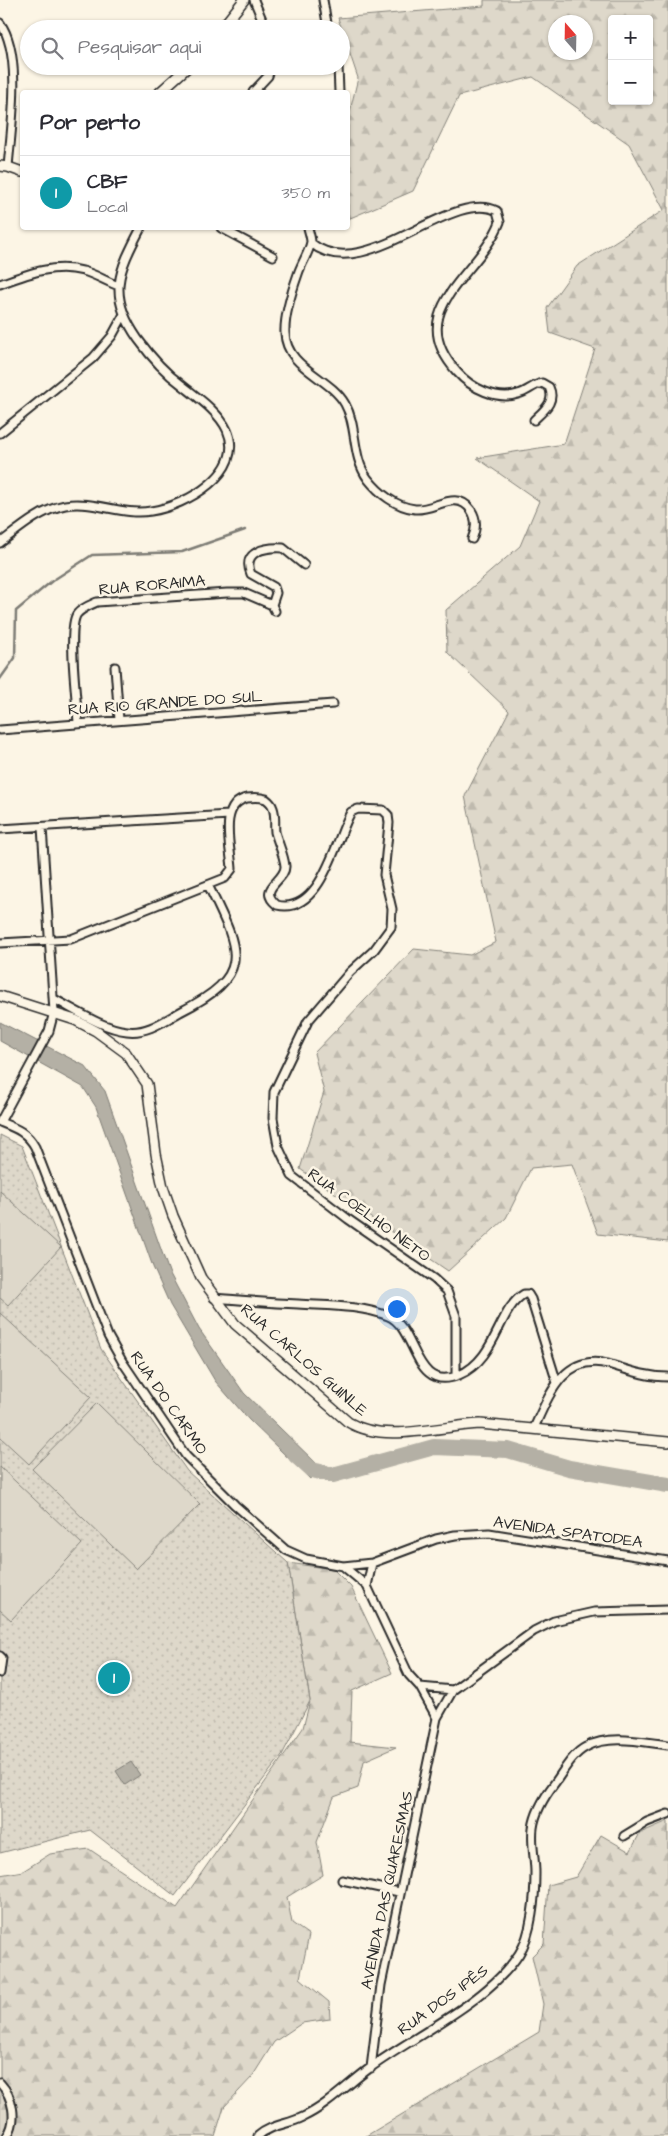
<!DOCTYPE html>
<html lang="pt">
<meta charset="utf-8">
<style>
body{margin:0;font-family:"Architects Daughter",sans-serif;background:#f2f2f3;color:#2b2b33}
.controls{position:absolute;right:15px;top:15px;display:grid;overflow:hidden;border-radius:5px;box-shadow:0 1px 4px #0004}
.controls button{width:45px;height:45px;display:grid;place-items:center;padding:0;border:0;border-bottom:1px solid #e1e1e2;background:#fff;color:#2b2b33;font:25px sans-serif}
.compass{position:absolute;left:548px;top:15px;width:45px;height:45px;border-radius:50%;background:#fff;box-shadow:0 1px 4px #0004;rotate:340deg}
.you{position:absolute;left:396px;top:1308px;width:18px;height:18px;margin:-12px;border:4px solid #fff;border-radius:50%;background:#1a73e8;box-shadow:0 0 0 8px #1a73e833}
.badge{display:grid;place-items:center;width:32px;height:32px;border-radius:50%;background:#2b2b2b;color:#fff;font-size:16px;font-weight:700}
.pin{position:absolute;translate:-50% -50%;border:2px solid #fff;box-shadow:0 1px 5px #0006}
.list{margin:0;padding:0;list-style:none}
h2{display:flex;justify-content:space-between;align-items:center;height:65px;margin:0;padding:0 20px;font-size:21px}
h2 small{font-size:16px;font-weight:400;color:#7c7c81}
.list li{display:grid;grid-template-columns:32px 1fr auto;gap:15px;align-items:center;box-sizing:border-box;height:75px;padding:0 20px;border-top:1px solid #e1e1e2}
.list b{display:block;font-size:19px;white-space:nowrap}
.list p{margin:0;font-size:16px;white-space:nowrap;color:#7c7c81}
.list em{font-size:16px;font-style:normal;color:#7c7c81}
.icon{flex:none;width:28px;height:28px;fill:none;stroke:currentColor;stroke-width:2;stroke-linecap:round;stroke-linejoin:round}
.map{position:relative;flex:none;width:668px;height:2136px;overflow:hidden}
.search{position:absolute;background:#fff;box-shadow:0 1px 4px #0004;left:20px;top:20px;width:330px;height:55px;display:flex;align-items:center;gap:12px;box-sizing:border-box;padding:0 18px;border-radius:28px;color:#7c7c81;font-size:19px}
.panel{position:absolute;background:#fff;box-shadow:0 1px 4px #0004;left:20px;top:90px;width:330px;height:140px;border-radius:5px}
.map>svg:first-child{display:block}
.forest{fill:url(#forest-firs);stroke:#84827a;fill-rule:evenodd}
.park{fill:url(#park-dots);stroke:#84827a}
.garden{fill:#ded8ca;stroke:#84827a}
.water{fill:#b4b0a5;stroke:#7d7b74}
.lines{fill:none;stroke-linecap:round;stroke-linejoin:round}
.stream{stroke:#7d7b74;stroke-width:2.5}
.river{stroke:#b4b0a5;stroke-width:16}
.minor-casing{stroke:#2b2b2b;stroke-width:11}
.tertiary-casing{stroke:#2b2b2b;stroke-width:12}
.minor{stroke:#fcf5e5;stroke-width:7}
.tertiary{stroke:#fcf5e5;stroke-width:9}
.labels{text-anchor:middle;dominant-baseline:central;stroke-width:5;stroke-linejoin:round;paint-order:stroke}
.street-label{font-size:16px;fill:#2b2b2b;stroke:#fcf5e5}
</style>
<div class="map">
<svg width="668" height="2136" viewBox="0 0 668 2136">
<defs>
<pattern id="forest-firs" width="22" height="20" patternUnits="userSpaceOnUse" patternTransform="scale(1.25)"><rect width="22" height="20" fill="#ded8ca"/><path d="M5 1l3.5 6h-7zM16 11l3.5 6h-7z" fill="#bfbaae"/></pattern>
<pattern id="park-dots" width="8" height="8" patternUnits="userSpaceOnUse" patternTransform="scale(1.25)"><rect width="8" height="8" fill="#ded8ca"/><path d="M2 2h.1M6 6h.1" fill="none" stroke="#bfbaae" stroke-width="1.8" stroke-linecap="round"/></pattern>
</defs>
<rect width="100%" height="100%" fill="#fcf5e5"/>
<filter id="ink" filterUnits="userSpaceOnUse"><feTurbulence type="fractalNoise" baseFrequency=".02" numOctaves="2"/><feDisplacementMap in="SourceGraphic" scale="10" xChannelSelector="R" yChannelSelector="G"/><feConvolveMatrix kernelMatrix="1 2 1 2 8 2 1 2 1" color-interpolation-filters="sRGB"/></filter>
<g filter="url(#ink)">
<path class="forest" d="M 484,0 L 668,0 L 668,1242 L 598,1234 L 572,1164 L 531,1168 L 506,1218 L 448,1271 L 300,1169 L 324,1092 L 314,1053 L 414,949 L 470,955 L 496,942 L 465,796 L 509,711 L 447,652 L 446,610 L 520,546 L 539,501 L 477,458 L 564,444 L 595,349 L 550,333 L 547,308 L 577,266 L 664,210 L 629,144 L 533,77 L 459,96 L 413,191 L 348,219 L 348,119 L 358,78 L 338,18 L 484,6 ZM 612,19 L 649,19 L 649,101 L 612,101 ZM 556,22 L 586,22 L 586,52 L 556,52 Z
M 288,1563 L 333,1569 L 351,1587 L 392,1673 L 352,1691 L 350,1742 L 396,1747 L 364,1761 L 358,1788 L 334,1797 L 317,1842 L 323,1875 L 287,1897 L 292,1923 L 309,1935 L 300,1978 L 329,2002 L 330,2019 L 302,2023 L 274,2042 L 252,2077 L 224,2107 L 215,2136 L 0,2136 L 0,1875 L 23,1871 L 50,1854 L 89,1849 L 177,1908 L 303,1728 L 310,1701 Z
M 668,1821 L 668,2136 L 366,2136 L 539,2032 L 543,2004 L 532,1956 L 544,1944 L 548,1885 L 576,1877 L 601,1835 L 630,1852 L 640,1833 Z"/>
<path class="park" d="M 0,1135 L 22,1146 L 101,1349 L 187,1471 L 288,1563 L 310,1701 L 282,1755 L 175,1896 L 90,1830 L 0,1853 Z"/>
<path class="garden" d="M 0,1191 L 61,1247 L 8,1305 L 0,1298 Z
M 0,1313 L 91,1397 L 29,1464 L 0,1437 Z
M 97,1403 L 200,1504 L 136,1569 L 32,1469 Z
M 0,1467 L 82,1544 L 11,1620 L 0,1610 Z"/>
<path class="water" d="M 0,1022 L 85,1066 L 105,1091 L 169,1272 L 199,1329 L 244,1393 L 316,1463 L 310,1479 L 249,1420 L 215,1381 L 170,1305 L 153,1267 L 96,1107 L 83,1087 L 0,1041 Z
M 131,1762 L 140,1775 L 125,1785 L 116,1771 Z"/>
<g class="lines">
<path class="stream" d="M 0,679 L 15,658 L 16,611 L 52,581 L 92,555 L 182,552 L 245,530"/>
<path class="river" d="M 296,1456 L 312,1470 L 333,1475 L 434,1447 L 508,1450 L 569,1468 L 668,1485"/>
<g class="minor-casing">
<path id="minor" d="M 254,0 L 266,29
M 323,0 L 328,29
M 0,23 C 23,54 11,129 8,167
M 338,66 L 339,92
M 253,92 L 268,76 L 271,66
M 221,228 L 273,256
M 308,228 C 309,232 311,238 311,242 C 309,253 301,264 298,274 C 292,291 284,315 285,333 C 286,368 330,377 345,404 C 358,427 351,456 368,479 C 379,493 396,507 415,509 C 434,511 456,489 471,510 C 477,519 476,530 472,539
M 311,243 C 364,287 450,187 497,211 L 500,222 C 479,276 401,310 457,372 C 471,388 497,401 518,394 C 527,392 533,385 542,383 L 549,387 C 556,402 544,410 534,420
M 0,284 C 27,274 54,263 83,271 C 95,274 107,282 119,286
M 0,433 L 93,358 L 112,336 L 123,316
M 0,543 C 19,529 40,510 65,505 C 94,500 122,516 151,511 C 186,506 246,472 227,430 C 219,412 197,397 182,385 C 164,372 151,357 138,339 C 107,295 118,272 141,228
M 272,605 L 276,593 L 274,587 L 251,574 C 241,551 266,547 283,548 L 304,565
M 115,667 L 119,720
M 78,723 C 77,702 67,628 77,614 C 82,608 90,605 97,602 L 227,593 L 244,593 L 272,605 L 275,611
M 0,730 L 333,704
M 0,829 L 229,815
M 0,943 L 71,939 L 225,878 L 232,869 C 231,848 218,804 247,798 C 254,797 260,797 266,799 C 270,802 272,804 273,808 C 276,816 274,824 275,832 C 278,843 284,855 285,866 C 286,881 256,888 277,905 C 321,916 336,838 351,812 L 358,809 L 383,810 L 388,815 L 389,823 L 384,875 L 392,909 L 391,927 L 374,950 L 350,972 L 308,1021 L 274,1092 L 273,1118 L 278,1146 L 292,1176 L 348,1219 L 434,1279 L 447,1291 L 456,1316 L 456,1376
M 54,999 C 77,1011 102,1028 127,1031 C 146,1034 164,1021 180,1012 C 255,974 240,951 208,885
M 0,1122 C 15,1128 27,1132 35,1147 L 108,1336 L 122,1361 L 186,1456 L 235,1505 L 286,1550 L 306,1559 L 343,1566 L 367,1586 L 409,1675 L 420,1687 L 437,1718
M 0,1122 L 49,1031 L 54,1012 L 42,827
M 214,1298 C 242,1300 270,1303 298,1304 C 327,1306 360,1305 388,1316 C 417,1327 413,1394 459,1375 C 497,1359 498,1309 524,1294 L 528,1294 L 531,1299 L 557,1383
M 534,1428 C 549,1395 564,1353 608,1364 C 628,1370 646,1377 668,1377
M 343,1566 L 372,1563
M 367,1586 L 372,1563 L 436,1539 L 455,1535 L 489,1533 L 668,1561
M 0,1656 L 2,1658 L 0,1673
M 420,1687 L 453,1690
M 624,1836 L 647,1822 L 668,1814
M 342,1880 L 399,1892
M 371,2068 L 381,1985 L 437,1718 L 453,1690 L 534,1631 L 554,1621 L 594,1612 L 668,1610
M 0,2083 C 13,2097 18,2120 7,2136
M 258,2136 C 272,2124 287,2125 303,2117 C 327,2106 348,2084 370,2068 C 415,2035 488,2002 519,1954 C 532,1934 535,1897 535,1873 C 535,1858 531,1843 533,1828 C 535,1813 545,1796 554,1784 C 563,1772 572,1754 586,1747 C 609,1734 643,1742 668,1745"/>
</g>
<g class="tertiary-casing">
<path id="tertiary" d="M 221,29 L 244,0
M 160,92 L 189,66
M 0,166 L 8,167 L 22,172
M 0,996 L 75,1020 L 96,1031 L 126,1053 L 147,1084 L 156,1154 L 163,1187 L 173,1216 L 201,1278 L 235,1324 L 348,1422 C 384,1444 439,1426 480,1424 L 668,1442"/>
</g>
<use href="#minor" class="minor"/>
<use href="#tertiary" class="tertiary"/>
</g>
</g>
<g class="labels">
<g class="street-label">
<text transform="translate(152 585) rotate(-5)">RUA RORAIMA</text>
<text transform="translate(165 703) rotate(-4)">RUA RIO GRANDE DO SUL</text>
<text transform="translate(369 1215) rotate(36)">RUA COELHO NETO</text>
<text transform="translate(304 1360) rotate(41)">RUA CARLOS GUINLE</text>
<text transform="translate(169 1403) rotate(55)">RUA DO CARMO</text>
<text transform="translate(568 1532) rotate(8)">AVENIDA SPATODEA</text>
<text transform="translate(387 1890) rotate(-78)">AVENIDA DAS QUARESMAS</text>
<text transform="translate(443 2000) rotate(-36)">RUA DOS IPÊS</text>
</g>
</g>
</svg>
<div class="controls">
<button>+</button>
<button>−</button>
</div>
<svg class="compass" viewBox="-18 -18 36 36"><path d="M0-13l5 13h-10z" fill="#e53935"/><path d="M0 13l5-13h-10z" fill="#7c7c81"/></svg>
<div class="you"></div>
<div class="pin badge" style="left:114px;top:1678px;background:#0f9aa8">1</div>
<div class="search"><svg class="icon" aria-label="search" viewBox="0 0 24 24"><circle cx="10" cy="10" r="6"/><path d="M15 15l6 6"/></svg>Pesquisar aqui</div>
<section class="panel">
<h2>Por perto<small></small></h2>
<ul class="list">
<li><span class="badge" style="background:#0f9aa8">1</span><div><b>CBF</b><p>Local</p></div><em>350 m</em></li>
</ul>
</section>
</div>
